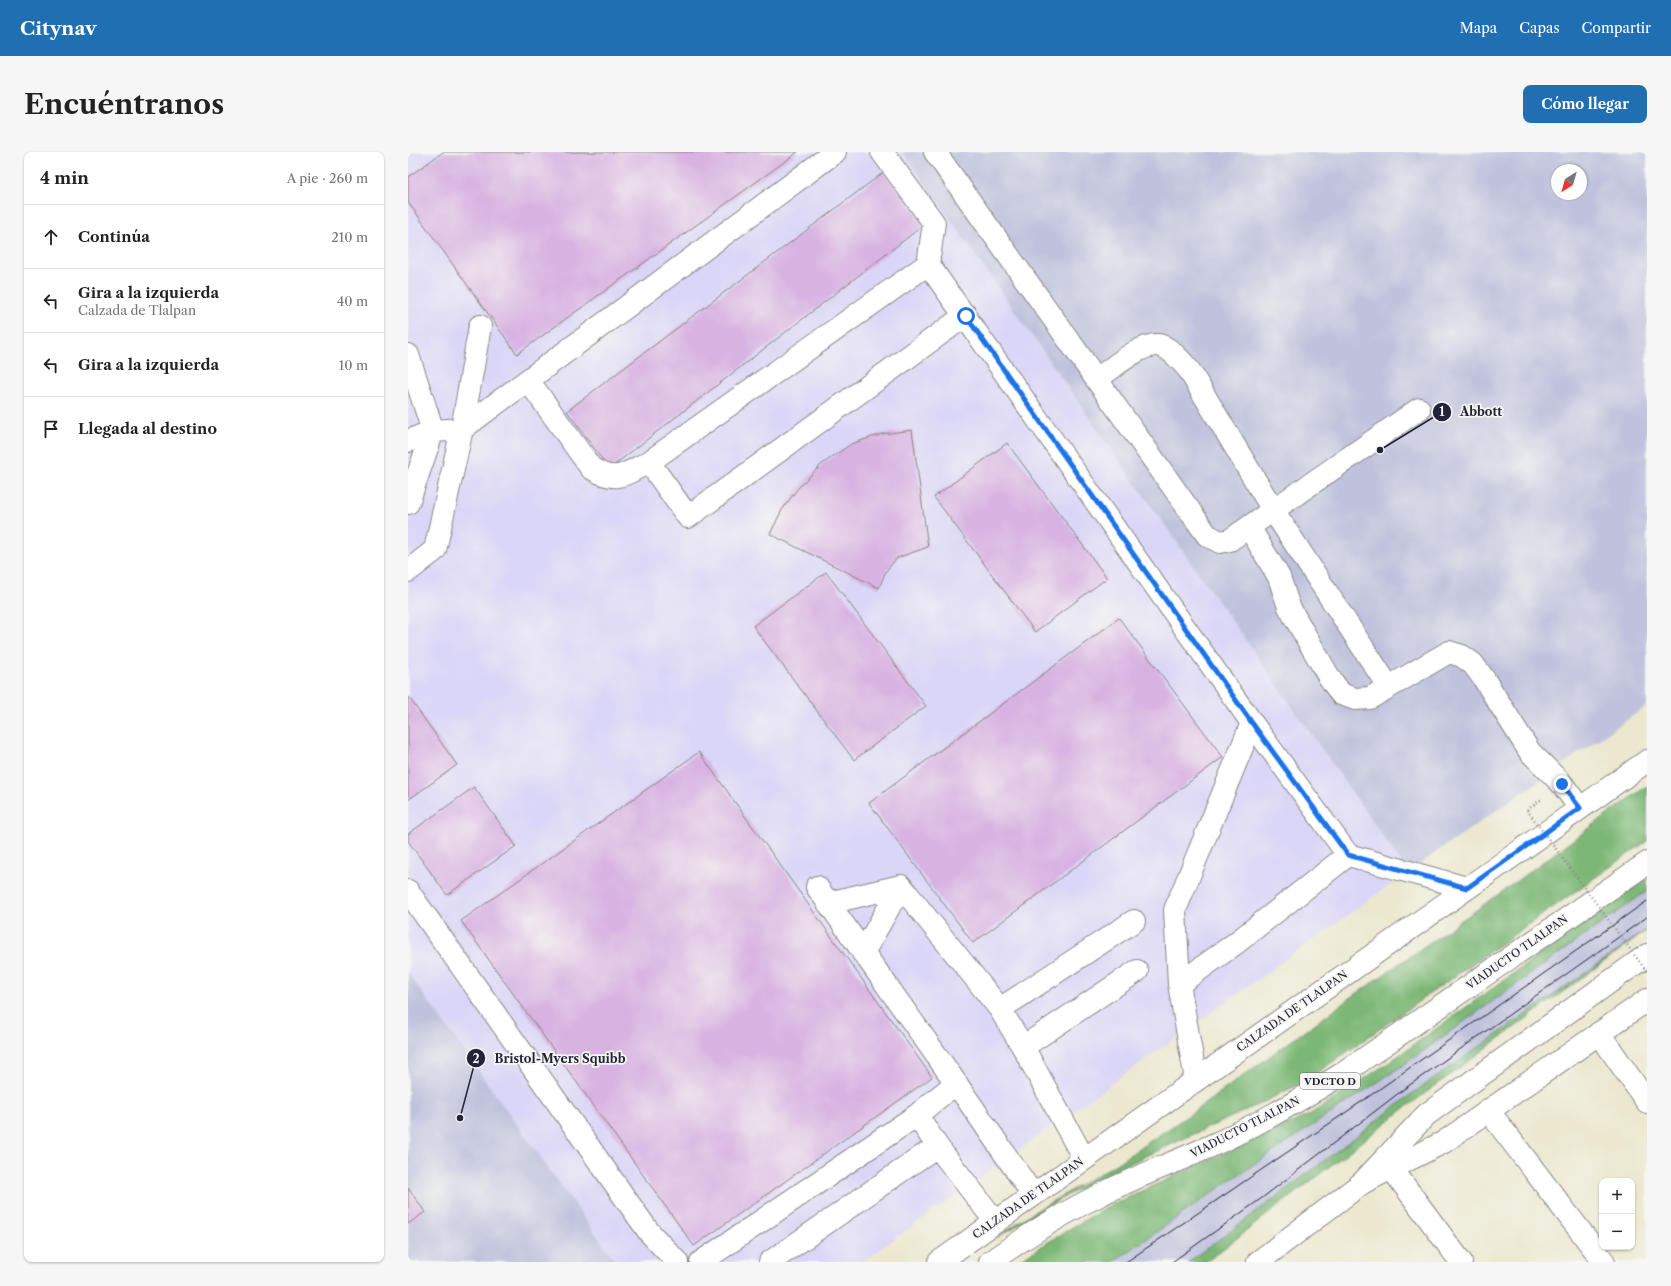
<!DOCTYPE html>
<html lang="es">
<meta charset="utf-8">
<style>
body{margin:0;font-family:"Libre Caslon Text",serif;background:#f6f6f6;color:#222}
.controls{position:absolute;right:12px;bottom:12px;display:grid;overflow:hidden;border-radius:8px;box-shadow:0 1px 3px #0004}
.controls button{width:36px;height:36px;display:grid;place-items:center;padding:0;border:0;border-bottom:1px solid #e0e0e0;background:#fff;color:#222;font:20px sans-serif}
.compass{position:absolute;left:1143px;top:12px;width:36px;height:36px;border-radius:50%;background:#fff;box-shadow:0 1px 3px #0004;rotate:217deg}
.stop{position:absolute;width:12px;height:12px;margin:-9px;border:3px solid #1a73e8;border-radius:50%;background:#fff}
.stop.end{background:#1a73e8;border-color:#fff;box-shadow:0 1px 4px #0008}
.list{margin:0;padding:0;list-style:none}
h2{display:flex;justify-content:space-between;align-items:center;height:52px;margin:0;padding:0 16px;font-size:17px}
h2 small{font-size:13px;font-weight:400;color:#767676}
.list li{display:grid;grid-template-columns:26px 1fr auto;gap:12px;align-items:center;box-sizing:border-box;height:64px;padding:0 16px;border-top:1px solid #e0e0e0}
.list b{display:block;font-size:15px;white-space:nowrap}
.list p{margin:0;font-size:13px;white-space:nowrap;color:#767676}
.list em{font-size:13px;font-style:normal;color:#767676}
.icon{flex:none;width:22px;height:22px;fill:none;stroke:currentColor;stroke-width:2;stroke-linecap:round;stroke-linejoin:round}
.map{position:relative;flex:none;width:1239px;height:1110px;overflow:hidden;border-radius:8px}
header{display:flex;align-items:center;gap:24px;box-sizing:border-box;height:56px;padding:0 20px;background:#1f6fb2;color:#fff}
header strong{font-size:19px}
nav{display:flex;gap:22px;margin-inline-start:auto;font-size:14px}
.intro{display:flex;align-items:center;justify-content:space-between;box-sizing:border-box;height:96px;padding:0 24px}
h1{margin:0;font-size:28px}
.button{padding:10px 18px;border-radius:8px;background:#1f6fb2;color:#fff;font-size:14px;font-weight:700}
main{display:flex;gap:24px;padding:0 24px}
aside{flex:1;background:#fff;border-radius:8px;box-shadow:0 1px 3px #0004}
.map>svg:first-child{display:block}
.built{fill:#dad6f7}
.industrial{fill:#c0c2dd;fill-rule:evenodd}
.forest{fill:#7cb775;stroke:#4f6c58}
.building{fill:#d8b2e1}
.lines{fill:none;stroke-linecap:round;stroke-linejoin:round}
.minor-casing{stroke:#878585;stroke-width:24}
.major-casing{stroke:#878585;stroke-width:24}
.highway-casing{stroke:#878585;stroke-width:24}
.path{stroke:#878585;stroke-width:2.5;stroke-dasharray:1 3;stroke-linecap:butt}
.minor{stroke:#fff;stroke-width:22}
.major{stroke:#fff;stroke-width:22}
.highway{stroke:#fff;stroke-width:22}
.tram{stroke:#22223b;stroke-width:1}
.path-bridge{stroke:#878585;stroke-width:2.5;stroke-dasharray:1 3;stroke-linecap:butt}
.route{stroke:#1a73e8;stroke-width:5}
.labels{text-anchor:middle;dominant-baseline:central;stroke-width:3.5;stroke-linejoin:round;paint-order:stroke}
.shield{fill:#f6f6f2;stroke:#626272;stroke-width:1}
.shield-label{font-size:10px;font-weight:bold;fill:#22223b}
.street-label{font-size:11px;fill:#22223b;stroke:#f6f6f2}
.leader{fill:none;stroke:#22223b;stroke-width:1.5}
.callout-dot{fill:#22223b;stroke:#f6f6f2;stroke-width:1.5}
.mark-label{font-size:12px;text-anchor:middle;font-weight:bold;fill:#fff}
.callout-label{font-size:12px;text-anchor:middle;font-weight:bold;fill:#22223b;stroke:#f6f6f2;stroke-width:3.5;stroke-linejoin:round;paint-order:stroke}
</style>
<header>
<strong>Citynav</strong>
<nav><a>Mapa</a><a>Capas</a><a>Compartir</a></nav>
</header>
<div class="intro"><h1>Encuéntranos</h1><a class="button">Cómo llegar</a></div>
<main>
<aside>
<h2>4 min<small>A pie · 260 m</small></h2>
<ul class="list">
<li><svg class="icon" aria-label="ahead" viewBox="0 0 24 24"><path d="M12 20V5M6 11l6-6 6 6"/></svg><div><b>Continúa</b></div><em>210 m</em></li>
<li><svg class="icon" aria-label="left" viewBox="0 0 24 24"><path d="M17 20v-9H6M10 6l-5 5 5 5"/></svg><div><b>Gira a la izquierda</b><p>Calzada de Tlalpan</p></div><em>40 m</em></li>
<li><svg class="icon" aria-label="left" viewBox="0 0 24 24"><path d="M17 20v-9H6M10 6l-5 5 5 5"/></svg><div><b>Gira a la izquierda</b></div><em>10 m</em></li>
<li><svg class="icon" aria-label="arrive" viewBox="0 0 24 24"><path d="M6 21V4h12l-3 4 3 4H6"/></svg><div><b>Llegada al destino</b></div></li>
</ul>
</aside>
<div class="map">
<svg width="1239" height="1110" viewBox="0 0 1239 1110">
<rect width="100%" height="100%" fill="#f6f6f2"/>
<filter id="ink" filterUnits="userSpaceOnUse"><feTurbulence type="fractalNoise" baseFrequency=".025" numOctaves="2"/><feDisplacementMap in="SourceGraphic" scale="8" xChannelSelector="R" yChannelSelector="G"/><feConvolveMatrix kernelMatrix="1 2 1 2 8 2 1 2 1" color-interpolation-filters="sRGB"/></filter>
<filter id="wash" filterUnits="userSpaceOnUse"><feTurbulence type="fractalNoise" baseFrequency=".012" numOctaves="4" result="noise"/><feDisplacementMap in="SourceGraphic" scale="16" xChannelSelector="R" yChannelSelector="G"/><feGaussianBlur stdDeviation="0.9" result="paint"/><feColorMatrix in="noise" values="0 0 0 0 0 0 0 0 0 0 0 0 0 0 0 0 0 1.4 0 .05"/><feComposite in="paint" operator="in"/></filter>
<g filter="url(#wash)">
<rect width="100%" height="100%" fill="#ece8cf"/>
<path class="built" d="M 0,0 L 495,0 L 1000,720 L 454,1110 L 208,1110 L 0,821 Z"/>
<path class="industrial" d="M 495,0 L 1239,0 L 1239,554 L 1000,720 ZM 1149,18 L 1173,18 L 1173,42 L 1149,42 Z
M 1239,739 L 1239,778 L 1008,939 L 855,1055 L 780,1110 L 706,1110 L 824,1027 L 994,914 Z
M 0,821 L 208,1110 L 0,1110 Z"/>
<path class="forest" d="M 1239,634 L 1239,689 L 899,928 L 858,949 L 712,1016 L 661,1042 L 588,1086 L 621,1063 L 708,1012 L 784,961 L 941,847 L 1091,742 Z
M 1239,726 L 1239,739 L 994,914 L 824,1027 L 706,1110 L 608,1110 L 668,1073 L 703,1053 L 901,963 L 983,909 Z
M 1239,778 L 997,956 L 798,1110 L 780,1110 L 855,1055 L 1008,939 Z"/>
<g id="blocks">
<path class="building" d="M 35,0 L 390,0 L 109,202 L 0,50 L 0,25 Z
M 476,20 L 517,72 L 201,317 L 159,259 Z
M 504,278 L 520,395 L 489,406 L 478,419 L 471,436 L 362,382 L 374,358 L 390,336 L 414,312 L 443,292 L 474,282 Z
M 599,291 L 699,426 L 627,480 L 526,345 Z
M 418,420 L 518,554 L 446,608 L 345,474 Z
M 711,466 L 815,605 L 565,791 L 461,651 Z
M 0,544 L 49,613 L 0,648 Z
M 291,600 L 524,925 L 286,1094 L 53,769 Z
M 66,635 L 108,694 L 39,743 L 0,689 L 0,682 Z
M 0,1036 L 17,1060 L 0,1072 Z"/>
</g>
</g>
<g filter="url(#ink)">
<use href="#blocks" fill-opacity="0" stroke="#878585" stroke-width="1"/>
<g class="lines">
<g class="minor-casing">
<path id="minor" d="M 474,0 L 526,71 L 520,112 L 844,571 L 940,703 L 1059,736
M 527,0 L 799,383 L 812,390 L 822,388 L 1011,257
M 520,112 L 241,310 L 280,365 L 558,163
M 0,203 L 25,279 L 0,289
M 689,227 C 704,217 731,192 750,193 C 761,194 774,210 781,218 L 865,358 L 980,534
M 120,228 L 183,316 C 209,332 216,322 241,310
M 0,351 L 25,279 L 54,277 L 427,0
M 841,375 L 871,425 L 881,455 L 921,525 L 933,542 L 947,547 L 962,546 L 1041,500 L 1054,504 L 1065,512 L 1076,527 L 1122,600 L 1154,632 L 1172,656
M 0,419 L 27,398 L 54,277 L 72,174
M 844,571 L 767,758 L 771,832 L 828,791 L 940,703
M 409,735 L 548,931 L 625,1043
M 0,739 L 241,1080 L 269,1110
M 420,751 L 493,734 L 592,857 L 615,895 L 676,1007
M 455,801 L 493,734
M 771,832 L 788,928
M 592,857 L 726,769
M 1191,881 L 1239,950
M 615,895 L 729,819
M 548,931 L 509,963 L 529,994 L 587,1069
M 1080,958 L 1196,1110
M 984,1017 L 1053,1110
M 293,1110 L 509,963
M 362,1110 L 529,994"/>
</g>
<g class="major-casing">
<path id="major" d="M 954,1031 L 1036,990 L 1239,848
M 531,1110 L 1239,609"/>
</g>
<g class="highway-casing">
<path id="highway" d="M 582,1110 C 616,1086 651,1063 688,1045 C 726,1025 766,1011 805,993 C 851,972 894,947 937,920 L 1239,711
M 850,1110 L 954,1031 L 1018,963 L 1239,803"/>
</g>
<path class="path" d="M 1119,658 L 1135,646"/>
<use href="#minor" class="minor"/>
<use href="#major" class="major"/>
<use href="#highway" class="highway"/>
<path class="tram" d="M 718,1110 L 953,950 L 1239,749
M 764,1110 L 854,1046 L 996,937 L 1239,765"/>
<path class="path-bridge" d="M 1119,658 L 1239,820"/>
</g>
</g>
<g class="lines" filter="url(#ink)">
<path class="route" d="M 558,164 L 844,571 L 940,703 L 1059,736 L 1172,656 L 1154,632"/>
</g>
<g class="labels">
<rect class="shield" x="892" y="921" width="60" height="16" rx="3"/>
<g class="shield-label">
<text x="922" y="929">VDCTO D</text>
</g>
<g class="street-label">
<text transform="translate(1109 800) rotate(-35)">VIADUCTO TLALPAN</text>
<text transform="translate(884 859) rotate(-35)">CALZADA DE TLALPAN</text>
<text transform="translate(837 975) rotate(-27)">VIADUCTO TLALPAN</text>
<text transform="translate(620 1046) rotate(-35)">CALZADA DE TLALPAN</text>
</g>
</g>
<path class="leader" d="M972 298L1034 260M52 966L68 906"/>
<g class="callout-dot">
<circle cx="972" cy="298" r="4"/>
<circle cx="52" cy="966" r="4"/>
<circle cx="1034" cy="260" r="10"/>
<circle cx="68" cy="906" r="10"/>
</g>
<g class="mark-label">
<text x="1034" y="264">1</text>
<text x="68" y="911">2</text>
</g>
<g class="callout-label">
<text x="1073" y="264">Abbott</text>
<text x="152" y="911">Bristol-Myers Squibb</text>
</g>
</svg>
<div class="controls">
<button>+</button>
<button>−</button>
</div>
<svg class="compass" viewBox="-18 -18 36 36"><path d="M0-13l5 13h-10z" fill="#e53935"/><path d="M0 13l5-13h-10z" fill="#767676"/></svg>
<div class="stop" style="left:558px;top:164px"></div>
<div class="stop end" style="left:1154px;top:632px"></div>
</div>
</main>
